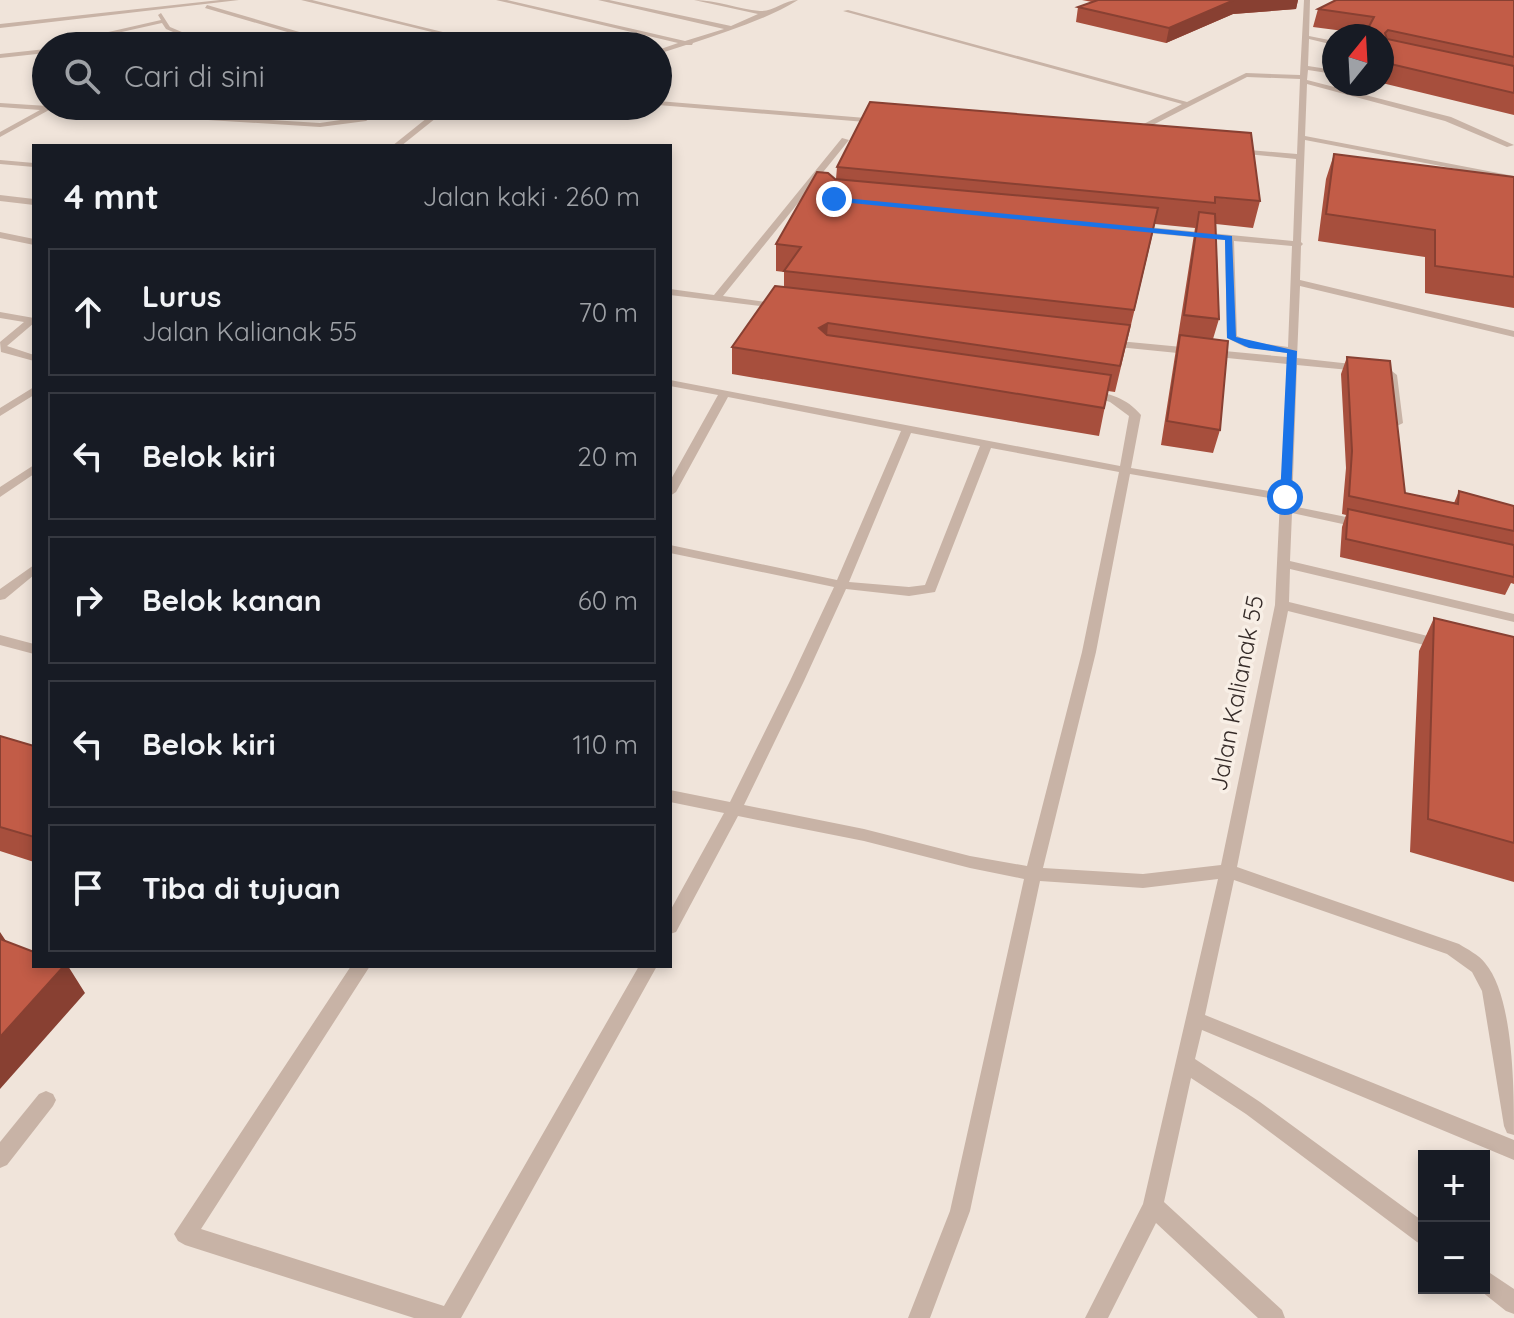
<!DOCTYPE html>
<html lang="id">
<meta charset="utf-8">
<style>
body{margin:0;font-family:Quicksand,sans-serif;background:#242831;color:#f1f3f6}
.controls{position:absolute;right:24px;bottom:24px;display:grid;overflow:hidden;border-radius:0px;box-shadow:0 4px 12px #0003}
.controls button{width:72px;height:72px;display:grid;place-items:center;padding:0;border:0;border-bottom:2px solid #363941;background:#171b24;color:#f1f3f6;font:40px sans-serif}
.compass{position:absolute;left:1322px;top:24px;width:72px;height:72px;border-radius:50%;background:#171b24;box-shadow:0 4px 12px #0003;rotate:18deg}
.stop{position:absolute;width:24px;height:24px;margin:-18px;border:6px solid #1a73e8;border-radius:50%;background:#fff}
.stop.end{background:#1a73e8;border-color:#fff;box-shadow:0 2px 8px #0008}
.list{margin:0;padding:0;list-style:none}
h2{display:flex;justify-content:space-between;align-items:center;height:104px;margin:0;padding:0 32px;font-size:34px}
h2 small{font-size:26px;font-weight:400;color:#9ea1a6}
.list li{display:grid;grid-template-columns:52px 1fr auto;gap:24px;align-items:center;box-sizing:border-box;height:128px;margin:0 16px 16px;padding:0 16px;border:2px solid #363941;border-radius:0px}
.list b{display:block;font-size:30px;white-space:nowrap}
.list p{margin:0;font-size:26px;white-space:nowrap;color:#9ea1a6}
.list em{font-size:26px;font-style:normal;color:#9ea1a6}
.icon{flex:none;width:44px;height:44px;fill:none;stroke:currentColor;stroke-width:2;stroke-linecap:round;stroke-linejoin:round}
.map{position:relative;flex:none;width:1514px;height:1318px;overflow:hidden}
.search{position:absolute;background:#171b24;box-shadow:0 4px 12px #0003;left:32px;top:32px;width:640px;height:88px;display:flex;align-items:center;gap:20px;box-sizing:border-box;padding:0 28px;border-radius:44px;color:#9ea1a6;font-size:30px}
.panel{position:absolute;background:#171b24;box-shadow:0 4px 12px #0003;left:32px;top:144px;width:640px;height:824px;border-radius:0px}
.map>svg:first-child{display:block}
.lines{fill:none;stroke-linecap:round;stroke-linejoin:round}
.service{fill:#c8b3a6;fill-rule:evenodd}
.wall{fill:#a74f3d}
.shaded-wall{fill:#884032}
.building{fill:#c25c47;stroke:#884032;stroke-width:2}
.route{fill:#1a73e8}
.labels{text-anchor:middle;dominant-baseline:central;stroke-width:7;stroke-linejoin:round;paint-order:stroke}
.street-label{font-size:24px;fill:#342a27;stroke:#f8efe6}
</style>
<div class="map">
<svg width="1514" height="1318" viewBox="0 0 1514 1318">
<rect width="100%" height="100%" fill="#f0e4da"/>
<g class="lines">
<path class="service" d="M 220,0 L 239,0 L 0,28 L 0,24 Z
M 301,0 L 312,0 L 500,46 L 489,46 Z
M 496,0 L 507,0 L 685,41 L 724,29 L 598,0 L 609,0 L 731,26 L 758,14 L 694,0 C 717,0 738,9 760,11 C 773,12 784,0 798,0 C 767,19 729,31 693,43 L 692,45 L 686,45 L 658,54 L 658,50 L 678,43 Z
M 1304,0 L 1310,0 L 1309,36 L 1334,41 L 1334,45 L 1309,39 L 1308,66 L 1334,70 L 1334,74 L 1308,70 L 1307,80 L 1451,117 L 1514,145 L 1507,147 L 1445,121 L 1307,84 L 1305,136 L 1514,176 L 1514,180 L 1305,140 L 1301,242 L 1303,244 L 1301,246 L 1300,280 L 1514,331 L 1514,337 L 1300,286 L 1297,358 L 1388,368 L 1397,375 L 1403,423 L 1397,426 L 1391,423 L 1387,376 L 1381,373 L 1297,365 L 1292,506 L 1361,520 L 1367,524 L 1361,528 L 1292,513 L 1290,561 L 1514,614 L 1514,622 L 1290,569 L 1289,602 L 1440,639 L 1447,644 L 1440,649 L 1288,611 L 1237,867 L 1459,944 C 1467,949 1479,955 1485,963 C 1514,997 1514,1091 1514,1135 L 1507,1133 L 1504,1126 L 1482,991 L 1472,972 L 1447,954 L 1234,880 L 1205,1015 L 1514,1140 L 1514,1160 L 1202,1030 L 1195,1059 L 1260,1102 L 1424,1222 L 1424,1246 L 1417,1242 L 1246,1114 L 1191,1078 L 1164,1202 L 1282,1310 L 1285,1318 L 1258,1318 L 1156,1223 L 1108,1318 L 1085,1318 L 1143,1204 L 1218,879 L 1143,888 L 1040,881 L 970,1211 L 930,1318 L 908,1318 L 950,1211 L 1024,879 L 970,868 L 864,841 L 738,816 L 676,932 L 670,934 L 670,911 L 724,813 L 670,802 L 670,790 L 730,802 L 790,681 L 834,587 L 670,553 L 670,545 L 837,580 L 901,431 L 728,397 L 676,492 L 670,496 L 670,481 L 718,395 L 670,386 L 670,380 L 1120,466 L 1129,416 L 1110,402 L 1083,393 L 1088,390 C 1109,393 1127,398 1141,415 L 1131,468 L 1281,493 L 1287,364 L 1108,346 L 1103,343 L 1108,340 L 1287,357 L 1287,353 L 1245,347 L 1227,338 L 1225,240 L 1137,232 L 1133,229 L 1137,226 L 1293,241 L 1296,159 L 1237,153 L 1233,151 L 1237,149 L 1297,154 L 1300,79 L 1247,77 L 1141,131 L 1137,129 L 1138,127 L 1182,104 L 843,11 L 848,10 L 1187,102 L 1246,73 L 1300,75 ZM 1234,241 L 1292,246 L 1288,347 L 1251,342 L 1237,336 ZM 911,433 L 980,446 L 925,585 L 909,587 L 849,582 ZM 991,448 L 1119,472 L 1082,652 L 1027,866 L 970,856 L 864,829 L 744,805 L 804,681 L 846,589 L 909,596 L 935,592 ZM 1130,474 L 1280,500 L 1275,605 L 1221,865 L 1143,874 L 1043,868 L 1096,652 Z
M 207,5 L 344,45 L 345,46 L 335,46 L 205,8 Z
M 161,13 L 170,27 L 215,46 L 206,46 L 166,29 L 162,23 L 59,46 L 47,46 L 161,20 L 158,15 Z
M 46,49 L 46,53 L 0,58 L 0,54 Z
M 658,101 L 878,119 L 882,121 L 878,123 L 658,105 Z
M 0,103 L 320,123 L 361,117 L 379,106 L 388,106 L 366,121 L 320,127 L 49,110 L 0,137 L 0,132 L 40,110 L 0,107 Z
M 442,106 L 451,106 L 401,146 L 392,146 Z
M 842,138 L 849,140 L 723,296 L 781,304 L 784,305 L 784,309 L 670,295 L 670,289 L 714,295 Z
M 0,160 L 34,163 L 34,167 L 0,164 Z
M 0,195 L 34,199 L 34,205 L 0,201 Z
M 0,232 L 34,239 L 34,245 L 0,238 Z
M 0,312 L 34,318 L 34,323 L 7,346 L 34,355 L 34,361 L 1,352 L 0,342 L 24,322 L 0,318 Z
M 34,387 L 34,395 L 0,416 L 0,408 Z
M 34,465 L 34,474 L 0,497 L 0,487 Z
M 34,565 L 34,575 L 5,599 L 0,600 L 0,589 Z
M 0,635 L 34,644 L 34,654 L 0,645 Z
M 351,966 L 370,966 L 201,1229 L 444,1306 L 639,966 L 657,966 L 461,1318 L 414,1318 L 185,1245 L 178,1241 L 174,1234 Z
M 46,1091 L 53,1094 L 56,1100 L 53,1106 L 7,1165 L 0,1168 L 0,1142 L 39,1094 Z
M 1484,1269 L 1514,1289 L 1514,1314 L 1506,1311 L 1477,1288 L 1484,1288 Z"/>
</g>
<path class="wall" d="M 1082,0 L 1298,0 L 1296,9 L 1233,14 L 1166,43 L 1076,22 L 1078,7 L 1092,2 Z
M 1514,0 L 1514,115 L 1382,83 L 1382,36 L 1313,27 L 1318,9 Z
M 234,106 L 266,106 L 263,108 Z
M 1334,154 L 1514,177 L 1514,308 L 1425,293 L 1425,257 L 1318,241 L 1326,179 Z
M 837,167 L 1260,201 L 1253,228 L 1216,224 L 1219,319 L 1213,339 L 1220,430 L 1213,453 L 1161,445 L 1195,228 L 1155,224 L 1115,392 L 1108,391 L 1099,436 L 732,374 L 732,347 L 784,287 L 784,272 L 776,271 L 776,244 L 836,179 Z
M 1347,357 L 1405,493 L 1454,503 L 1459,491 L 1514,506 L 1514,584 L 1511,583 L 1505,595 L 1340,557 L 1342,527 L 1346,515 L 1342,514 L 1346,468 L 1341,374 Z
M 1434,618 L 1514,637 L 1514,882 L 1410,852 L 1419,651 Z
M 0,736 L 34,746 L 34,862 L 0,851 Z"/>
<path class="shaded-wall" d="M 1234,0 L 1298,0 L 1296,9 L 1233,14 L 1166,43 L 1169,28 Z
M 828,323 L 826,349 L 819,328 Z
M 0,932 L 10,947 L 0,957 Z
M 64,966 L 68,966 L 85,993 L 0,1089 L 0,1037 Z"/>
<path class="building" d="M 1098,0 L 1234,0 L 1169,28 L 1078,7 Z
M 1336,0 L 1514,0 L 1514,57 L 1388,30 L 1385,33 L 1387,39 L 1514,66 L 1514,93 L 1382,62 L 1382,36 L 1364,36 L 1374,17 L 1318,9 Z
M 870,102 L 1251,133 L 1260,201 L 1215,197 L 1215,203 L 837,167 Z
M 1334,154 L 1514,177 L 1514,277 L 1435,266 L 1435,230 L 1326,214 Z
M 817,172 L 828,173 L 835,179 L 1158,208 L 1134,310 L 784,271 L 801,247 L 776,244 Z
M 1199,212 L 1215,214 L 1219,319 L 1184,315 Z
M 775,286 L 1130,325 L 1120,366 L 828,323 L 819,328 L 827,335 L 1111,375 L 1104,408 L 732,347 Z
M 1180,335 L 1228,341 L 1220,430 L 1167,421 Z
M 1347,357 L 1390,361 L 1405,493 L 1458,504 L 1459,491 L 1514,506 L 1514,531 L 1349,496 L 1352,451 Z
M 1348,509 L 1514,545 L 1514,577 L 1346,539 Z
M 1434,618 L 1514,637 L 1514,843 L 1428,819 Z
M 0,736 L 34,746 L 34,837 L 0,827 Z
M 0,939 L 34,952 L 34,966 L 64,966 L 0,1037 Z"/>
<path class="route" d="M 834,197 L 1232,236 L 1236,337 L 1297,351 L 1291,497 L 1285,501 L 1280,497 L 1287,353 L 1249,348 L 1227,338 L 1225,240 L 831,201 Z"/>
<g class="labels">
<g class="street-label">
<text transform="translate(1236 693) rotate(-79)">Jalan Kalianak 55</text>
</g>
</g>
</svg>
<div class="controls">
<button>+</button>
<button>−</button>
</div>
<svg class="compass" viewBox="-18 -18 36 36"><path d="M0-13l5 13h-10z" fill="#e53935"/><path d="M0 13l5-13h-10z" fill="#9ea1a6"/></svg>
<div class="stop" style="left:1285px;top:497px"></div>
<div class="stop end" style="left:834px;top:199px"></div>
<div class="search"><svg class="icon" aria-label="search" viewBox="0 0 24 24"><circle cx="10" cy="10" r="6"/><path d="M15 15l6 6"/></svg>Cari di sini</div>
<section class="panel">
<h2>4 mnt<small>Jalan kaki · 260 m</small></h2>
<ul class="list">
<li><svg class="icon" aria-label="ahead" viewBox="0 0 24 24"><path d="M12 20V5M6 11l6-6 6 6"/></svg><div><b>Lurus</b><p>Jalan Kalianak 55</p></div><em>70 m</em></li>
<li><svg class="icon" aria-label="left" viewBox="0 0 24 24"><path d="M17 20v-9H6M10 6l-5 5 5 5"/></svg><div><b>Belok kiri</b></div><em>20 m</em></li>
<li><svg class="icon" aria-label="right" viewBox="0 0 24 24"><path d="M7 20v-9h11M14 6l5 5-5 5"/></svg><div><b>Belok kanan</b></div><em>60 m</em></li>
<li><svg class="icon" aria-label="left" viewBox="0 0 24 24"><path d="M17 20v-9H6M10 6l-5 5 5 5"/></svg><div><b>Belok kiri</b></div><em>110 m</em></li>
<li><svg class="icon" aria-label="arrive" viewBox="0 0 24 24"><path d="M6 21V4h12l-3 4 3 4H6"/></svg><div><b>Tiba di tujuan</b></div></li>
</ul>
</section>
</div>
